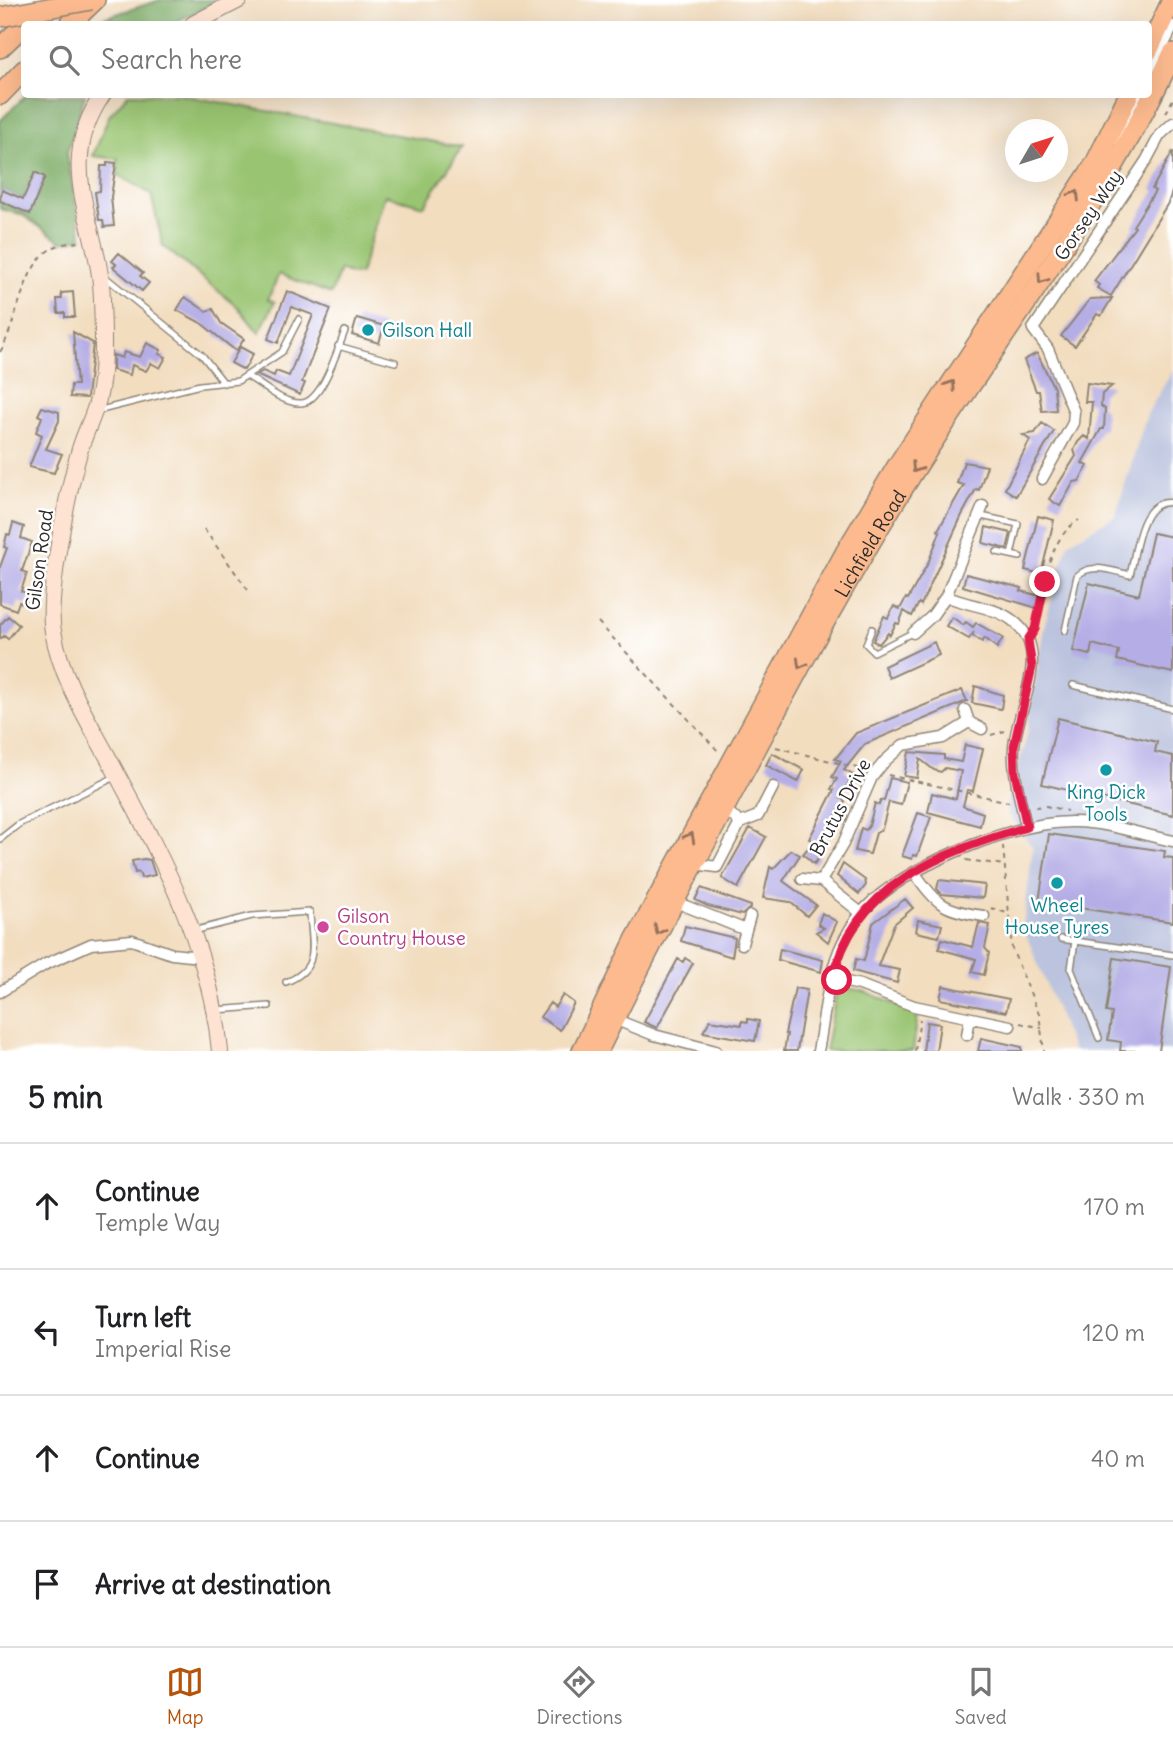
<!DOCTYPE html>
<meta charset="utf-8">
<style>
body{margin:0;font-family:Delius,sans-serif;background:#f6f6f6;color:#202124}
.compass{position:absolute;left:1005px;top:119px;width:63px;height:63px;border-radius:50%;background:#fff;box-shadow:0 7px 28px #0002;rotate:51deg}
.stop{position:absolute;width:21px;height:21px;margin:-16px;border:5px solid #e11d48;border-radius:50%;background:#fff}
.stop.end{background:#e11d48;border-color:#fff;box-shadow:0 2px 7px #0008}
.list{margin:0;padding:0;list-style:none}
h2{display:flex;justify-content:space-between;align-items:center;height:91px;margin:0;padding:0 28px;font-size:30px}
h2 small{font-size:23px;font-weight:400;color:#757577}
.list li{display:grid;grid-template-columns:46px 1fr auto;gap:21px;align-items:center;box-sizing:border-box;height:126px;padding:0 28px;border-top:2px solid #e0e0e0}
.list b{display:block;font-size:26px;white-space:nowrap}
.list p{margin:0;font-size:23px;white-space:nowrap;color:#757577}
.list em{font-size:23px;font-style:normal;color:#757577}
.icon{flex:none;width:38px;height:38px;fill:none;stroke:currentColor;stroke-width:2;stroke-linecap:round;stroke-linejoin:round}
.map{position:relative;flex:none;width:1173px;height:1051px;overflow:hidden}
.search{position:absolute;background:#fff;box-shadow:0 7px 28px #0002;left:21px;right:21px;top:21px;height:77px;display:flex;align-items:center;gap:18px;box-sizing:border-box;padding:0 24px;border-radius:7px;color:#757577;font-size:26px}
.sheet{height:595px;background:#fff}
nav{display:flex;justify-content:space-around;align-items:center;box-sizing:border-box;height:98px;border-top:2px solid #e0e0e0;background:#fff;font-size:19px;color:#757577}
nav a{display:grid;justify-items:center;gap:4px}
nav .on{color:#b45309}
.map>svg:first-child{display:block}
.industrial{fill:#bbc3de}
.green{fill:#99c471;stroke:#62784e;stroke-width:2}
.forest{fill:#7aaa63;stroke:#526a47;stroke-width:2}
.building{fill:#b5aee6}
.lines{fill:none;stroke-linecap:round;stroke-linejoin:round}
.lane-casing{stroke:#8e8475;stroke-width:8}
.street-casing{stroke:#8e8475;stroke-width:13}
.secondary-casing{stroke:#8e8475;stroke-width:18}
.highway-casing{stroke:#8e8475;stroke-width:22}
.path{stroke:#8e8475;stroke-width:2;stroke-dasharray:5 5;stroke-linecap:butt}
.lane{stroke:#fff;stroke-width:5}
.street{stroke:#fff;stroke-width:10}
.secondary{stroke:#fee3d2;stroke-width:16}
.highway{stroke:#fcba8e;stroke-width:19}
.highway-bridge-casing{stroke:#8e8475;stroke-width:22;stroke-linecap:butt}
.highway-bridge{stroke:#fcba8e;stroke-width:19}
.oneway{stroke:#94725c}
.route{stroke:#e11d48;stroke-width:9}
.culture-dot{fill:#0f9aa8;stroke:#fff;stroke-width:2.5}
.hotel-dot{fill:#d1479c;stroke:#fff;stroke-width:2.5}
.labels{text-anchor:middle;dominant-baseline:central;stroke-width:5;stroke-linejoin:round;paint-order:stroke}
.street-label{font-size:19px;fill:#2b2b2b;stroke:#fff}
.culture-label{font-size:19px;fill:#0d838f;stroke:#fff}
.hotel-label{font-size:19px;fill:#b23c85;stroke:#fff;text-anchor:start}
</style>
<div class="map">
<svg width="1173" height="1051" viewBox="0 0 1173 1051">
<rect width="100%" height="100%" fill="#fff"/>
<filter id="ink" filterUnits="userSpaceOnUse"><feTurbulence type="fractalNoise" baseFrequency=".0143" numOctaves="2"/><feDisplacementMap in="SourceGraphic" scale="14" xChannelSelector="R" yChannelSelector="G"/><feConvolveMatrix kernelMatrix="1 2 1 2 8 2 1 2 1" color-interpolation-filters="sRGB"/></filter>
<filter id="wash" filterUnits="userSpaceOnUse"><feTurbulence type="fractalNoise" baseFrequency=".00686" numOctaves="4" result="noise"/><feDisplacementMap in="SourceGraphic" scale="28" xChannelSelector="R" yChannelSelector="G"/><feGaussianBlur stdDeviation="1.57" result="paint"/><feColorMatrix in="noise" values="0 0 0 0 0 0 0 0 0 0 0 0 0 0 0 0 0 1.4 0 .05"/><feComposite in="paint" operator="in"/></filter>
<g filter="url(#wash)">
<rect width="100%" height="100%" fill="#f2ddbf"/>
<path class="industrial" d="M 1173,370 L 1173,1051 L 1073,1051 L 1023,927 L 1033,848 L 1006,810 L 1027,735 L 1044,627 L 1068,543 L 1115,516 L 1147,414 Z"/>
<path class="green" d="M 128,94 L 181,95 L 462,147 L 424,206 L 385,195 L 360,274 L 352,275 L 340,270 L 331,294 L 279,274 L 268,299 L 275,302 L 259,333 L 238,307 L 163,246 L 151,194 L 118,175 L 118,159 L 93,156 L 109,116 Z
M 846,988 L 864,991 L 918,1014 L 913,1051 L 825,1051 L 836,995 Z"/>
<path class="forest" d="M 160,0 L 219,0 L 172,24 L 97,24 L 104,18 Z
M 26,95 L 85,95 L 67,153 L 82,238 L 62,242 L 21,214 L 0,209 L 0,201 L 30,214 L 44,179 L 35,173 L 23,199 L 3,190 L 0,196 L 0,121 Z"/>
<g id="blocks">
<path class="building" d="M 1173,151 L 1173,189 L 1168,203 L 1111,296 L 1097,288 L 1099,285 L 1094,281 L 1135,227 L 1133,226 L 1155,191 L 1152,189 Z
M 107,162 L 116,163 L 111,197 L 114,226 L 104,227 L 103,220 L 99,220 L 95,192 L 100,191 L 101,166 L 107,166 Z
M 35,172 L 45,177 L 30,214 L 0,201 L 2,190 L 23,199 Z
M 119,253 L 143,273 L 140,276 L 149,283 L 142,291 L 113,267 L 116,264 L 112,261 Z
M 287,291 L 331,309 L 302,382 L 305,383 L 300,395 L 256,375 L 263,371 L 274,376 L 276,371 L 289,376 L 313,315 L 292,307 L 278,343 L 268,339 Z
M 73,292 L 75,317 L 65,317 L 65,313 L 58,313 L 57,299 L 62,299 L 61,293 Z
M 185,297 L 206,311 L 213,309 L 221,323 L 244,339 L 236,351 L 201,323 L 177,310 Z
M 1112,298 L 1101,316 L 1097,314 L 1075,346 L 1061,336 L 1090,299 Z
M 357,318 L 384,326 L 379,343 L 352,335 Z
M 73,332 L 93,343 L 87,398 L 70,397 L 71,385 L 77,385 Z
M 147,343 L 161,350 L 159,354 L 166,357 L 160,368 L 151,363 L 146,371 L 132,365 L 130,375 L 113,370 L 113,355 L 122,358 L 124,352 L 140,357 Z
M 240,347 L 253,354 L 244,370 L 231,363 Z
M 1037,353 L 1054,388 L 1056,410 L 1042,411 L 1039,391 L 1036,391 L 1024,360 Z
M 1087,383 L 1112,386 L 1102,394 L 1101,406 L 1105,409 L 1104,429 L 1101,429 L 1082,463 L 1088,466 L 1079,481 L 1074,482 L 1060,506 L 1049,499 L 1076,456 L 1074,450 L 1078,442 L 1084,436 L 1089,439 L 1092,402 L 1085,402 Z
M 42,407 L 59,412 L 59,421 L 46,449 L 62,454 L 54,473 L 29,467 L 42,435 L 36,432 L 42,417 L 38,415 Z
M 1042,423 L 1054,431 L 1016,496 L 1005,489 L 1030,440 L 1023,435 L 1035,433 Z
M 964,462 L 987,466 L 979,490 L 976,489 L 962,515 L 921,605 L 919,603 L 912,616 L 904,611 L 899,624 L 896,623 L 890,635 L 888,633 L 879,644 L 873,641 L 884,616 L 888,618 L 894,606 L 900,609 L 906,598 L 908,599 L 928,563 L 940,532 L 938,530 L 964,485 L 957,483 Z
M 1038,516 L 1054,520 L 1041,574 L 1025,570 Z
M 13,523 L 24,527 L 21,538 L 32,542 L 22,571 L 27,573 L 21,591 L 31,595 L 27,605 L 19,602 L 16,610 L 0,604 L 0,567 L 7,548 L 4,547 L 7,534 L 10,535 Z
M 986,527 L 1011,533 L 1007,549 L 983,543 Z
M 1153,533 L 1173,537 L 1173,673 L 1117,660 L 1119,651 L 1092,644 L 1090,655 L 1073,651 L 1089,583 L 1139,595 Z
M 966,574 L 1022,588 L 1021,591 L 1040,596 L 1037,608 L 963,586 Z
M 8,616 L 19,625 L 8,639 L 4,636 L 0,639 L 0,625 Z
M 952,617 L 963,625 L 966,622 L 973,627 L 976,623 L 1003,638 L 997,648 L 985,638 L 982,642 L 972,635 L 974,632 L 969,639 L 946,626 Z
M 934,642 L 939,655 L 889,678 L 884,666 Z
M 975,686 L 1003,695 L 1001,709 L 972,703 Z
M 962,690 L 967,701 L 865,744 L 844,770 L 853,775 L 840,798 L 845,801 L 820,842 L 817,855 L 820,857 L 814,864 L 803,854 L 814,841 L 809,839 L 834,790 L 831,789 L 837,779 L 832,777 L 841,761 L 835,759 L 856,733 Z
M 1058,718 L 1157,742 L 1155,752 L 1173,756 L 1173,815 L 1042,784 Z
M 965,745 L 983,749 L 973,791 L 967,790 L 963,806 L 983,813 L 980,826 L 928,812 L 932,793 L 956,799 L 961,771 L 945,768 L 941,772 L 934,770 L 920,759 L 917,778 L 904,776 L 909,752 L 944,755 L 944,759 L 961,762 Z
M 772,753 L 804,770 L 798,782 L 766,765 Z
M 890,778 L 907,782 L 901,805 L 889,802 L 882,829 L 876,833 L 870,854 L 855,851 L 861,828 L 866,830 L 869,826 L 875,803 L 879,805 L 881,800 L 884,801 Z
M 918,813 L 931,817 L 917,856 L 913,855 L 912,859 L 902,856 Z
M 750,828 L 766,837 L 738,888 L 722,878 Z
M 1049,834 L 1165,851 L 1164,857 L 1173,858 L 1173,922 L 1039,902 Z
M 791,850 L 800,855 L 783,881 L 816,905 L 807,916 L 790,902 L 763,898 L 770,867 L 773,869 Z
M 144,859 L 150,860 L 155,875 L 141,878 L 139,872 L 135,873 L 132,861 Z
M 843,864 L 865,880 L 866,885 L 859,894 L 837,876 Z
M 939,880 L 985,885 L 983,898 L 942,894 L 937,889 Z
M 701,888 L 751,906 L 750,908 L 742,915 L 708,906 L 695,900 Z
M 905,899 L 913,908 L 894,924 L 878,966 L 900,970 L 897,983 L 853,971 L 856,959 L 864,961 L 873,923 Z
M 822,913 L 837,922 L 828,942 L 816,932 L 824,928 L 818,924 Z
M 918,920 L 942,925 L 939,937 L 916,932 Z
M 979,923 L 990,925 L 985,948 L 989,953 L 984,975 L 972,972 L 976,959 L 939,949 L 942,939 L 973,947 Z
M 685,926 L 735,938 L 732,957 L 681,941 Z
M 780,949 L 823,960 L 821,972 L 778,960 Z
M 685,958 L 693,963 L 657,1028 L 644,1022 L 678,959 L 683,962 Z
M 1114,958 L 1171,967 L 1159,1051 L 1120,1051 L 1121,1042 L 1108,1040 L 1112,1013 L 1106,1012 Z
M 943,986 L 1009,999 L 1006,1012 L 940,999 Z
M 795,988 L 807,990 L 799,1038 L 797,1051 L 784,1051 L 787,1034 L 785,1034 Z
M 563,995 L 574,1003 L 560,1030 L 540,1017 L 550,1003 L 555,1007 Z
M 748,1019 L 759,1021 L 755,1041 L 703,1032 L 710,1020 L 742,1025 L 742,1021 L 748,1022 Z
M 927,1022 L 940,1024 L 936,1051 L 923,1051 Z
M 981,1038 L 1022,1047 L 1022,1051 L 978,1051 Z"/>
</g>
</g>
<g filter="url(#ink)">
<use href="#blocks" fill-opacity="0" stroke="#8e8475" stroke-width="2"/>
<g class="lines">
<g class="lane-casing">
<path id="lane" d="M 104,276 L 202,355 L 224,383
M 338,346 L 395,362
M 247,376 C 261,384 283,404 301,403 C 322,403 338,348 345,331
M 97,411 L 200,385 L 238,381 L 282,352 L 299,319
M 981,516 L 1018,524 L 1011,555
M 997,552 L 1020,557
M 872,629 L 866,644 L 874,652 L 912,633
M 1065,631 L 1077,576 C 1091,562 1112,571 1130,575 C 1136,553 1139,497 1173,503
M 1073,685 L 1173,709
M 0,839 L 19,824 L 117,776
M 193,931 L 252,916 L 310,912 C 311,944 322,968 286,982
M 1061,939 L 1173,955
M 1075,941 L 1071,969 L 1099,1038
M 216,1010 L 269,1006"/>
</g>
<g class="street-casing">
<path id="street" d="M 1148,77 L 1173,26
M 1114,140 L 1124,127 L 1140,94
M 1042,479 L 1073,423 L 1074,412 L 1048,349 L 1033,329 L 1146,161 L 1160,135 L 1173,123
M 946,596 C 967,606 993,606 1012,620 C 1054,650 1017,707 1014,747 C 1012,773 1021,801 1026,827
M 913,633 L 932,616 L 946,596 L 983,506
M 965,710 L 969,722 L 982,729
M 740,823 L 758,816 L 773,787
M 695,864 L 717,867 L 740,823 L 723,807
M 915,873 C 936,905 946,911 984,916
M 802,879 L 821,881
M 673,901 L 746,930
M 861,913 L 821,881 L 843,844 L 872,777 L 885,761 L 903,745 L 943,738 L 969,722
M 742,944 L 750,916
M 833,979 L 860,985 L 914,1006 L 1010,1026
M 0,992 L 46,964 L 91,944 L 132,940 L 172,954 L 200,957
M 614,1019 L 654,1035 L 716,1051
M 967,1035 L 970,1018
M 818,1051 C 825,1016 827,974 843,942 C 851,926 861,911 874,900 C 918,862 1016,821 1074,822 C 1106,822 1142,835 1173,841"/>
</g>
<g class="secondary-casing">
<path id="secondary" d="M 193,24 L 239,0
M 103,94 C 52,168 100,223 102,299 C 103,327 105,372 98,399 C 94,416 85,432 80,449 C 69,486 46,595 53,631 C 61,678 88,720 110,761 C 160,855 210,943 220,1051"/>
</g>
<g class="highway-casing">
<g id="highway">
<path d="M 70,24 L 95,0"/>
<path d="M 0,48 L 24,25"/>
<path d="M 1148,51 L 1172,0"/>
<path d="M 0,95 L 24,70"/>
<path d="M 582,1051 L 635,940 L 845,553 L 899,463 L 1095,164 L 1129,94"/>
<path id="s1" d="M 598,1051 C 630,987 662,923 696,861 C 767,730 834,597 914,471 C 1002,333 1104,203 1173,53"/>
</g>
</g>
<path class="path" d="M 1166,113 L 1173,99
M 0,352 C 18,323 23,258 57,246 C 63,243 72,243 79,242
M 204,529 L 248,590
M 598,622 L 719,752
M 1035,630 C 1043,595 1045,540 1079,520
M 991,735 L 1005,731
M 776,747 L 865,770
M 888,775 L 1009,802
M 1035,807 L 1046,806 L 1067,811
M 1003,846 L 1012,949 L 1039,1014 L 1044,1051
M 966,860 L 1005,865
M 991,908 L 1010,914
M 1020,1023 L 1042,1028
M 915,1051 L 920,1019"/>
<use href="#lane" class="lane"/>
<use href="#street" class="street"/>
<use href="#secondary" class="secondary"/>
<use href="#highway" class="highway"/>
<g class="highway-bridge-casing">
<path id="highway-bridge" d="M 0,17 L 91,0"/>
</g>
<use href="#highway-bridge" class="highway-bridge"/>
</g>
<defs><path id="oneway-chevron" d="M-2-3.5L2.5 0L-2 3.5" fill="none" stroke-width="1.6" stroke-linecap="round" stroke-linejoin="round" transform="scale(1.75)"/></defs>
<g class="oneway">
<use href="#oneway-chevron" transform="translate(1075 195) rotate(-58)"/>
<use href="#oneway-chevron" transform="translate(1042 279) rotate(124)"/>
<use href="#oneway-chevron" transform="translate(951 385) rotate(-57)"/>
<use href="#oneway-chevron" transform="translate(916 468) rotate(123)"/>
<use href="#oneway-chevron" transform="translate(801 664) rotate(119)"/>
<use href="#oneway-chevron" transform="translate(690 837) rotate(-62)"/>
<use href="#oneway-chevron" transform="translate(659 930) rotate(116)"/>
</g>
</g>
<g class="lines" filter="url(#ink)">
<path class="route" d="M 837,980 L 833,979 C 852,885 943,852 1027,827 L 1015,773 L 1014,746 L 1032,667 L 1028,640 L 1035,629 L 1045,582"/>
</g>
<g class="culture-dot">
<circle cx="368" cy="330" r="7"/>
<circle cx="1106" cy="770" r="7"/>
<circle cx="1057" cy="883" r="7"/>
</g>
<circle class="hotel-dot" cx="323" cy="927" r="7"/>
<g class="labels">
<g class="street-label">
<text transform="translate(1088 215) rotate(-56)">Gorsey Way</text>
<text stroke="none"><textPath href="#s1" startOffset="576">Lichfield Road</textPath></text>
<text transform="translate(39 560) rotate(-82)">Gilson Road</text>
<text transform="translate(840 807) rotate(-62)">Brutus Drive</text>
</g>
<g class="culture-label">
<text x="382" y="330" text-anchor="start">Gilson Hall</text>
<text x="1106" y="792">King Dick<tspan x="1106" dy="22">Tools</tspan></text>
<text x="1057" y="905">Wheel<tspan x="1057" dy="22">House Tyres</tspan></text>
</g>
<g class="hotel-label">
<text x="337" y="916">Gilson<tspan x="337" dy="22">Country House</tspan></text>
</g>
</g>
</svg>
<svg class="compass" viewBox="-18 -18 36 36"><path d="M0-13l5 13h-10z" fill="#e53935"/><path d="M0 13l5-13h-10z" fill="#757577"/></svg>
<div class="stop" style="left:837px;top:980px"></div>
<div class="stop end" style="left:1045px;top:582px"></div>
<div class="search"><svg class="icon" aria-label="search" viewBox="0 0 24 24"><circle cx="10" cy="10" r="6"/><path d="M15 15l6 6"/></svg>Search here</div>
</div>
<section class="sheet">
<h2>5 min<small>Walk · 330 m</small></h2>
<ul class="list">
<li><svg class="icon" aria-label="ahead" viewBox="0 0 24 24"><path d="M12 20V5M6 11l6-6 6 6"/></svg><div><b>Continue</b><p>Temple Way</p></div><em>170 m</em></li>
<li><svg class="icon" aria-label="left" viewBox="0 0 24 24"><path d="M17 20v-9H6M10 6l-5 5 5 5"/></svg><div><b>Turn left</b><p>Imperial Rise</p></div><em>120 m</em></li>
<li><svg class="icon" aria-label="ahead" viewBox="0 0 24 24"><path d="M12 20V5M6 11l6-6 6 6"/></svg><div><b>Continue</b></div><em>40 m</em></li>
<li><svg class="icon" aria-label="arrive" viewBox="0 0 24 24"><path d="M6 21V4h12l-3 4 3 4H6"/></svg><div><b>Arrive at destination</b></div></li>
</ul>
</section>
<nav>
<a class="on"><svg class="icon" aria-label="map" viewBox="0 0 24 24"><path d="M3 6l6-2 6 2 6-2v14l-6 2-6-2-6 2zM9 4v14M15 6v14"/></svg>Map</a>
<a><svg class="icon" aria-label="directions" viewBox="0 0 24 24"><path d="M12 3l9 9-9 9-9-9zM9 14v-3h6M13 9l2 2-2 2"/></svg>Directions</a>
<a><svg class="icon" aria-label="saved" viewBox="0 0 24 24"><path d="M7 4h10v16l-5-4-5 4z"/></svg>Saved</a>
</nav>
